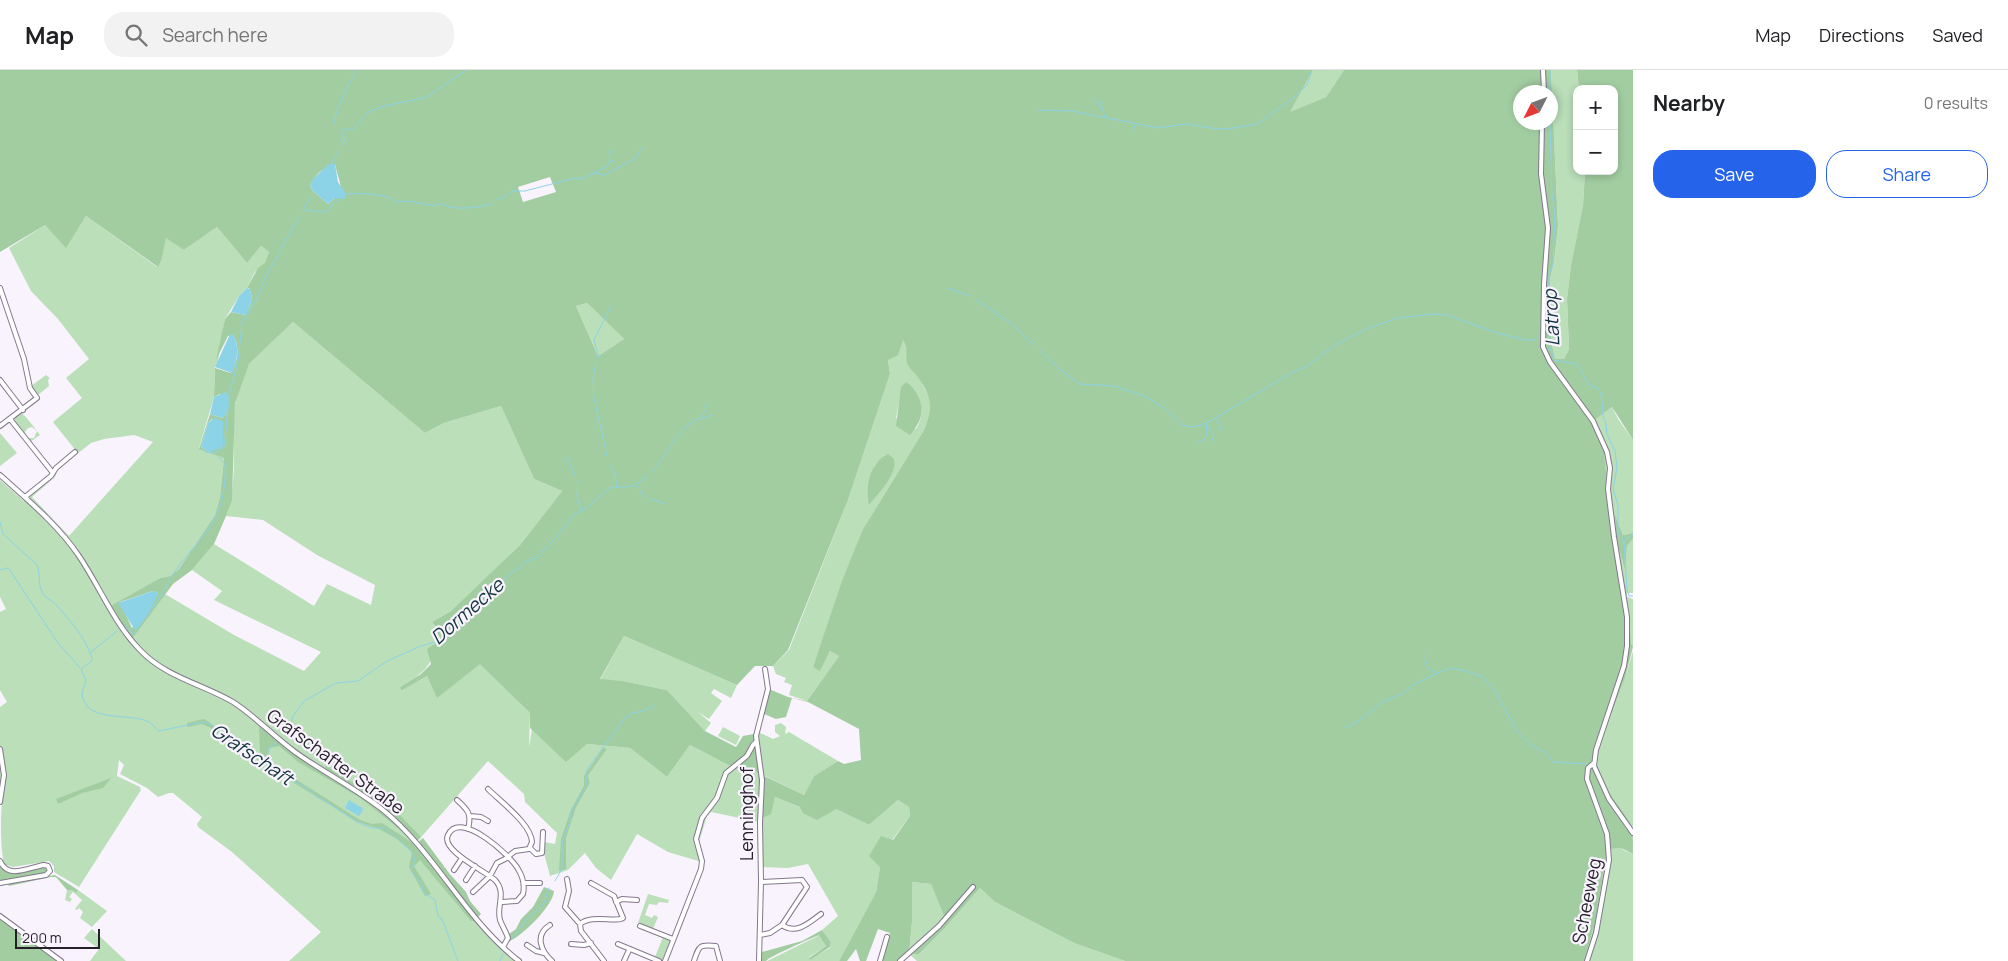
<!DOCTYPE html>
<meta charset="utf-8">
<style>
body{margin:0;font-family:Manrope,sans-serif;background:#f2f2f2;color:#202124}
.controls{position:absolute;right:15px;top:15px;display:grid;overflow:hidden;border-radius:10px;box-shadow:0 2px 8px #0003}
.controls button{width:45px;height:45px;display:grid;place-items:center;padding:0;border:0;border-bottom:1px solid #e0e0e0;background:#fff;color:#202124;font:25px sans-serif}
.compass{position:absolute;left:1513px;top:15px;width:45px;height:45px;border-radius:50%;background:#fff;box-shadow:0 2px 8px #0003;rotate:228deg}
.scale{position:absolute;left:15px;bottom:12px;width:85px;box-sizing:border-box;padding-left:5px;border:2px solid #241f28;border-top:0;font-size:14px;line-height:18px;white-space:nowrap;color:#241f28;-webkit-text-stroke:4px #f9f3fd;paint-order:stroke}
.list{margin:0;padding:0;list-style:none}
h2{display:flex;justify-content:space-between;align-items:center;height:65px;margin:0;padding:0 20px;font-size:21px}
h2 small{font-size:16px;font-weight:400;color:#757577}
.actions{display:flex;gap:10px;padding:15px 20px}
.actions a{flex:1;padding:11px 0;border:1px solid #2563eb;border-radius:20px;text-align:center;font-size:18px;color:#2563eb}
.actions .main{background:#2563eb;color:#fff}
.icon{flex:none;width:28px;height:28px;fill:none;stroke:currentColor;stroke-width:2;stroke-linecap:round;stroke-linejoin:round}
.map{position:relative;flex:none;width:1633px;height:891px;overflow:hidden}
header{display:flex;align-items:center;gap:30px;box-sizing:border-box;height:70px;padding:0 25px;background:#fff;border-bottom:1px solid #e0e0e0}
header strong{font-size:24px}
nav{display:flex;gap:28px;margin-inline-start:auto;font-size:18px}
.search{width:350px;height:45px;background:#f2f2f2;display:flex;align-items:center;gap:12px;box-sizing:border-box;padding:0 18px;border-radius:20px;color:#757577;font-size:19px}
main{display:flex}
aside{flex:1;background:#fff}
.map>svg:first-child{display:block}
.green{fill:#badfb9;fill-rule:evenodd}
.forest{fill:#a2cda1;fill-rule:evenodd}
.water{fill:#8cd3e7}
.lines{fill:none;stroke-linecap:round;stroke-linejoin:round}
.stream{stroke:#8cd3e7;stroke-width:1}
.minor-casing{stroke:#84778e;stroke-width:6}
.minor{stroke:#fff;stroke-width:4}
.labels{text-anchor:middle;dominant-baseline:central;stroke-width:4.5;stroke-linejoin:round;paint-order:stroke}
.street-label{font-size:18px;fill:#241f28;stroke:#f9f3fd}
.water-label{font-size:19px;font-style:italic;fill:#13353e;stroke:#f9f3fd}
</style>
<header>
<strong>Map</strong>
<div class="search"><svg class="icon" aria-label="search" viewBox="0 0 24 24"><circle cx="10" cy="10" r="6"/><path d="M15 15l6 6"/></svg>Search here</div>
<nav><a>Map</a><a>Directions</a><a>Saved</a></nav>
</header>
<main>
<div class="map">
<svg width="1633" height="891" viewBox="0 0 1633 891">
<rect width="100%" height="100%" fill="#f9f3fd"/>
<path class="green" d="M 1313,0 L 1344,0 L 1326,27 L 1289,43 Z
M 1551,0 L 1577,0 L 1579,19 L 1577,19 L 1577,101 L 1585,101 L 1583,135 L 1571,195 L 1567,229 L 1569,279 L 1564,289 L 1555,289 L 1551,270 L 1550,209 L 1554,192 L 1558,156 Z
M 86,146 L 157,197 L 162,189 L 166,167 L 184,180 L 217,157 L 247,193 L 261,176 L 269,182 L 265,194 L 255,202 L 247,218 L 239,226 L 225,249 L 218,291 L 215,297 L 214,327 L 199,378 L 224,387 L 220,427 L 215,445 L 179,499 L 170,506 L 160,508 L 108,538 L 129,572 L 165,524 L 234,565 L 304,601 L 321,582 L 214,530 L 222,521 L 192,500 L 214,474 L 314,536 L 327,514 L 371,535 L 375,515 L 317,485 L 263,450 L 226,446 C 239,411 231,372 235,335 C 237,322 243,307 249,294 L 293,252 L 425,363 L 444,353 L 501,336 L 534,409 L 562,421 L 520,475 L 464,529 L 451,541 L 432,552 L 437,560 L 433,562 L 439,571 C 428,600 426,601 400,617 L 401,621 L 427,606 L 437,627 L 480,593 L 530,643 L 529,677 L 532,659 L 566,691 L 587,674 L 630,678 L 667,707 L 690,675 L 730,696 L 734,693 L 758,686 L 754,664 L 758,662 L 773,669 L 780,666 L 775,662 L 775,655 L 781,653 L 786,657 L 785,664 L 789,662 L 838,691 L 814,706 L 804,725 L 763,705 L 759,752 L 711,742 L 707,746 L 699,772 L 705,793 L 668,782 L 637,764 L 611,810 L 596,798 L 585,783 L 568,800 L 550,806 L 545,787 L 544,772 L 555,774 L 557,763 L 525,732 L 524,724 L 488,691 L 416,773 L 483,859 L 515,891 L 289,891 L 321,862 L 232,782 L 198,757 L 197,754 L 202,747 L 173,723 L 169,723 L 158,727 L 147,718 L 120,704 L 124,695 L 119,690 L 117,706 L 140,717 L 141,720 L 79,817 L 54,802 L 54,796 L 49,791 L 13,797 L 4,794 C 0,776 0,737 4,717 L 0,714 L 0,637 L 7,632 L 0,620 L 0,542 L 6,539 L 0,527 L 0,410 L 24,431 L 54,407 L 57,399 L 77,382 L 53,352 L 82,328 L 66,308 L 89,289 L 58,249 L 31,221 L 9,178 L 45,155 L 66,177 ZM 134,365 L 153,372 L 69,466 L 32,427 L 55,407 L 58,399 L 91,373 L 104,369 ZM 607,679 L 588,706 L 590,713 L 576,738 L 566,769 L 561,768 L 571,739 L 584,715 L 584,706 Z
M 587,233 L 624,269 L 598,286 L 576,236 Z
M 903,270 L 907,275 L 907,293 L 920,310 L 930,329 L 931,345 L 924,360 L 863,459 L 813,597 L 820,600 L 830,581 L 839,586 L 807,631 L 789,625 L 792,615 L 784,612 L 786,608 L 776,604 L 773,596 L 789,580 L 848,430 L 890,304 L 888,290 ZM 902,317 L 914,320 C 922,334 925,344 916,359 L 896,348 ZM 885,385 L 891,403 L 875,427 L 874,396 Z
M 46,305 L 50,308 L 48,310 L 49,316 L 38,325 L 31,316 Z
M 1612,337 L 1618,349 L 1633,370 L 1633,462 L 1629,464 L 1623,465 L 1616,447 L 1625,497 L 1627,476 L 1633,469 L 1633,523 L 1627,523 L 1627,527 L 1633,529 L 1633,577 L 1631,573 L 1630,553 L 1621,521 L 1593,350 Z
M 20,342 C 28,348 33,356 40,365 L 30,372 L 27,368 L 34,368 L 37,361 L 32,357 L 28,358 L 25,362 L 26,366 L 13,349 Z
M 0,363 L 17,383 L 0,396 Z
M 624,566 L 737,615 L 731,628 L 714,619 L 711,623 L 722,631 L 709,649 L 698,642 L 711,653 L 705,661 L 667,620 L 623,611 L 600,610 Z
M 1633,581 L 1633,757 C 1619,743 1594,705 1596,685 L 1625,608 Z
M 723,657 L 740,666 L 736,675 L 718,666 Z
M 775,727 L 800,737 L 836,739 L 869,755 L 898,730 L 909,737 L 910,746 L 892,770 L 880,797 L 876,822 L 839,891 L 767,891 L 820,865 L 826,876 L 809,887 L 810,889 L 830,878 L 831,872 L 822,860 L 838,846 L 808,794 L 788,798 L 761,797 L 761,749 L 770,744 Z
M 1612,778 L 1619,778 L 1633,784 L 1633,891 L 1584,891 L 1595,853 L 1607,781 Z
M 912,812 L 931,814 L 945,849 L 911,883 L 918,885 L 945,858 L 980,818 L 995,832 L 1074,873 L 1125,891 L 917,891 L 909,884 L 912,852 Z
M 67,820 L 72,820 L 76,823 L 78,820 L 107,841 L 92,857 L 80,848 L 83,842 L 79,838 L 77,840 L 75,839 L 82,830 L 73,822 L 69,827 L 72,829 L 70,832 L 65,830 Z
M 648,824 L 669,830 L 668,833 L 659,832 L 657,835 L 649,834 L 645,845 L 652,848 L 654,845 L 658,847 L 653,859 L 638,853 Z
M 92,859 L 126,891 L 90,891 L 99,879 L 84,868 Z
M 663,867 L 671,870 L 662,890 L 655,887 Z"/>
<path class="forest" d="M 0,0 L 1313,0 L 1290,42 L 1326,27 L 1344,0 L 1551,0 L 1558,156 L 1554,192 L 1550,209 L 1551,270 L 1555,289 L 1564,289 L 1569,279 L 1567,229 L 1571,195 L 1583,135 L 1585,101 L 1614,101 L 1614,19 L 1579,19 L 1577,0 L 1633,0 L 1633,370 L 1612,337 L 1593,351 L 1603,373 L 1613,471 L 1621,521 L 1630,553 L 1631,573 L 1633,577 L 1625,608 L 1596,685 C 1594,711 1621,735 1632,757 C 1633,763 1633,776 1633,784 C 1624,779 1617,775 1607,781 L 1595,853 L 1584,891 L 1125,891 L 1074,873 L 995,832 L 980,818 L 945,858 L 918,885 L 911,883 L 945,849 L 931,814 L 912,812 L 912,852 L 909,884 L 901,891 L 880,891 L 890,863 L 878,859 L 866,891 L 860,891 L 856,879 L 847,891 L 839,891 L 876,822 L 880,797 L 869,786 L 881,766 L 893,770 L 910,746 L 909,737 L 898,730 L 869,755 L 836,739 L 817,750 L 803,743 L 800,737 L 775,727 L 771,744 L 761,749 L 762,705 L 804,725 L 814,706 L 838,691 L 844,694 L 861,690 L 859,659 L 808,632 L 792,628 L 786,647 L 776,649 L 762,643 L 769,619 L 788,627 L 807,631 L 839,586 L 830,581 L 820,601 L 813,597 L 842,511 L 863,459 L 924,360 C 934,338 932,326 916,305 C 914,302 908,297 907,293 C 905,284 909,278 903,270 L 898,285 L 888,290 L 890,304 L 848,430 L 788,580 L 773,596 L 755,596 L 737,615 L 624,566 L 600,609 L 623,611 L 667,620 L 705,661 L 736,677 L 743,666 L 754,664 L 761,704 L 734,693 L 730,696 L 690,675 L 667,707 L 630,678 L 587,674 L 566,692 L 530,658 L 530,643 L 480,594 L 437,628 L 427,606 L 401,621 L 400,617 L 421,604 L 431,594 L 427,579 L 439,571 L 433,562 L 437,559 L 432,552 L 451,541 L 520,475 L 562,421 L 534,409 L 501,336 L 444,353 L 425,363 L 293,252 L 249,294 L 235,333 L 232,430 L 226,446 L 214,474 L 192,500 L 173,514 L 129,573 L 107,538 L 160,508 L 170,506 L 179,499 L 215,445 L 220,427 L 224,388 L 199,379 L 210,344 L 222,348 L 226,345 L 227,334 L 220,324 L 214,327 L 215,298 L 231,303 C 238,292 240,275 233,265 L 228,266 L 216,290 L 225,249 L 231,242 L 245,245 C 251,235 254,229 249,218 L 247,218 L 258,198 L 265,193 L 269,182 L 261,176 L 247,193 L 217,157 L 184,180 L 166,168 L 162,189 L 158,197 L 86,146 L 66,178 L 45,155 L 0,182 ZM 1520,22 L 1550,22 L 1550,52 L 1520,52 ZM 335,94 C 337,105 343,117 341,128 L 335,128 L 328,134 L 313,121 L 310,116 C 316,103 322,99 335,94 ZM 550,107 L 556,122 L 523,132 L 518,117 ZM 587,233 L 624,269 L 598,286 L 576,236 ZM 212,349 L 223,352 L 209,382 L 201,377 L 208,353 ZM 153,521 L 158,524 L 132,558 L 120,532 Z
M 906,312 C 911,315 914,319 917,324 C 926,340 921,352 910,365 L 896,356 L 901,317 Z
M 888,384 L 894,389 C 898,404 878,424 869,435 C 865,417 870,392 888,384 Z
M 1615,445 L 1623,465 L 1629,464 L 1633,462 L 1633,469 L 1627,476 L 1625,499 L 1616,469 Z
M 204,649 C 216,655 223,667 232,672 C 246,679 246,674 260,687 L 259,655 L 296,685 L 360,725 L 404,761 L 403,762 L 359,727 L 298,692 L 279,676 L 270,678 L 267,691 L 360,750 L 372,754 L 382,753 L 416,775 L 475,851 L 471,851 L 420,790 L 414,796 L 431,824 L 425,826 L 409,797 L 412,782 L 397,769 L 379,759 L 356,751 L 257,690 L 249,681 L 229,674 L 211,658 L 202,654 L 187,657 L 187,653 Z
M 603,678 L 607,679 L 588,706 L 590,713 L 576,738 L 566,769 L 566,799 L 559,801 L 561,768 L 571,739 L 584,715 L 584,706 Z
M 326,696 L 392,737 L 421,767 L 417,771 L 387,739 L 362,721 L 325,698 Z
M 111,708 L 103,718 L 82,723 L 58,734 L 56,729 Z
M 423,768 L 449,803 L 466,822 L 470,831 L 481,844 L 478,847 L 418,772 Z
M 0,796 C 10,812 32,795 46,797 L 48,806 L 55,805 L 78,820 L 76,823 L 72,820 L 67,820 L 56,807 L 51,807 L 9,816 L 8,814 L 0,816 Z
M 544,817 L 554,821 C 553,836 523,865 510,871 L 509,864 L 516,859 L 521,849 L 533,837 Z
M 0,849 L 59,891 L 0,891 Z
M 822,860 L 831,872 L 830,877 L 810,890 L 809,888 L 826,876 L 819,865 C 810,869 770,886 766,891 L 759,891 L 762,882 L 802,871 Z"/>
<path class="water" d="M 329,94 L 335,94 L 338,112 L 346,124 L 345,129 L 335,128 L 328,134 L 313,121 L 310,116 L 313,109 Z
M 247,218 L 250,219 L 252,230 L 247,243 L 245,245 L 231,242 L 239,226 Z
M 230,264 L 233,265 C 240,275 237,292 232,303 L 215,297 Z
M 226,322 L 229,327 L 226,345 L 222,348 L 210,344 L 214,327 Z
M 214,348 L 223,351 L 223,375 L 221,378 L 209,382 L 201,377 L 208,353 Z
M 153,521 L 158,522 L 158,524 L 147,546 L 135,560 L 118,533 Z
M 349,730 L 362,738 L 363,740 L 359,746 L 345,738 Z"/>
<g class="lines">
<path class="stream" d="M 1550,0 L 1550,40
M 1094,30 L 1102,38
M 1100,31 L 1105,47
M 1038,40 L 1072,41 L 1158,58 L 1186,54 L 1218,59 L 1234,58 L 1257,54 L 1292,29 L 1307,15 L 1312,0
M 1550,52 L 1552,126 L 1555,141 L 1553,194 L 1549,206 L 1549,274 L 1554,290 L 1577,294 L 1589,315 L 1599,319 L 1602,330 L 1603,346 L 1606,354 L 1607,364 L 1615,381 L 1617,398 L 1613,419 L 1618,435 L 1618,464 L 1624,472 L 1627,520 L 1629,526 L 1633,526
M 335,54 C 332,44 351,10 357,0
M 1133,62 L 1135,55
M 342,75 L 345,70 L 341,61 L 345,59 L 353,60 L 367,43 L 380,37 L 427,27 L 466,0
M 611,93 L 609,88 L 611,80
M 331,94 L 338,82
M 594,103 L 607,96 L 614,89
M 346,124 C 358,123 389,123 396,132 L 408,131 L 436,136 L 441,133 C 453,142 477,137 492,134
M 497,129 L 503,128 L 512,121 L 525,121 L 575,108 L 582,109 L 592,103 L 605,105 L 636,88 L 641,78
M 303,140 L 326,142 L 340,127
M 303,140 L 311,127
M 948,218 L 970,226
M 975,229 L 1012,254 L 1035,276
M 1040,280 L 1060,300 L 1080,314 L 1114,316 L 1144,326 L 1161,336 L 1183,355 L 1191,357 L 1202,355 L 1217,347 L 1293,302 L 1306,297 L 1335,275 L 1352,266 L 1371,257 L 1398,248 L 1434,244 L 1447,245 L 1497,263 L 1526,270 L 1534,270 L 1538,266
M 599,288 L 594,270 L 611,236
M 596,292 L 593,308 L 594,328 L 607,386
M 1217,347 L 1221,360
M 701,349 L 712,345
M 1206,354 L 1214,366 L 1211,373
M 1197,373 L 1205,369 L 1207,363 L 1206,353
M 204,380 L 206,382 L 215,383 L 224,377 L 230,321 L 238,292 L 242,253 L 256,230 L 265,208 L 299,147
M 567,387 L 575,405
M 610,395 L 615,404 L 617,417
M 652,402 C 665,387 672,370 686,357 C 697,347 703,351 707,334
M 578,410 L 577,426 L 581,441
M 638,416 L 641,423 L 646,427
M 651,429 L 665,434
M 0,452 L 3,464 L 37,495 C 41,504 37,517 44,525 C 46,528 51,530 53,532 C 65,543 92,576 92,591 L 81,599 L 86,611 L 82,623 C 84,653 127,643 147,651 C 152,653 155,658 159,661 L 202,652 L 211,654 L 232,673 L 250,679 L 262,691 L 289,709 L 305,717 L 317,727 L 325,731 L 357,752 L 372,758 L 385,758 L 411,781 L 415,789 L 411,801 L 422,815 L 423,822 L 435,830 L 438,846 L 442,849 L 458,891
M 1624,471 L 1633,464
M 0,500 L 7,498 L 9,499 L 58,573 L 80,598
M 124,555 L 133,564 L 135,562 C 145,548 155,535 164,520 C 167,516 168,511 171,507 C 196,469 223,457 225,407 C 225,398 227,392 218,387
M 1426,582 L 1425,587 L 1428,598 L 1437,603
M 90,583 L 117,561
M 1345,658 L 1357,652 L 1384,631 L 1402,624 L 1413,615 L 1433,605 L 1450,598 L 1466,601 L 1483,607 L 1496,623 L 1517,661 L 1532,676 L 1545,682 L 1553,692 L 1588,694
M 287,666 L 293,646 L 304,631 L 336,613 L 358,611 L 387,591 L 421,576 L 438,571 L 459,554 L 489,523 L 512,502 L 520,498 L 524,492 L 536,488 L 552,472 L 574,445 L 586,438 L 610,418 L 633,416 L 647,406
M 267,693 L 268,679 L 276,673
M 555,811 L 562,799 L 562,772 L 570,751 L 570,743 L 586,716 L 586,701 L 624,649 L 632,643 L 644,641 L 654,635
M 512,868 L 527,849 L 544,833 L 549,818
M 500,891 L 503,884"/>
<g class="minor-casing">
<path id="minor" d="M 1543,0 L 1544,22
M 1542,52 L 1541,104 L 1548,158 L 1544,214 L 1543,277 L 1550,292 L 1593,351 L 1607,382 L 1610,398 L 1608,419 L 1614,467 L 1627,547 L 1627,576 L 1624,596 L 1596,680 L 1594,696 L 1609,729 L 1633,763
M 0,218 L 24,289 L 30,318 L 37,328 L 0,356
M 0,310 L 23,340
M 10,349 L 53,403
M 0,405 C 28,430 58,455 79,486 C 100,517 114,554 141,581 C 166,607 202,614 233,632 C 255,646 273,666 295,682 C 323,702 355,718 383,740 C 436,783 465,850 519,891
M 25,427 L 51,406 L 56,398 L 75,382
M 0,679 L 4,705 L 0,732
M 457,730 C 468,740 472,744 468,759
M 470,746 L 481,747 L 488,751
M 530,778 L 536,784 L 542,783 L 543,762
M 0,791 C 8,810 30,797 44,795 L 48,796 L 50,801 L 46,805 L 0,813
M 454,800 L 462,788
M 567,809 L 569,821 L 565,837 L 580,854 L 581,861 L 604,891
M 466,810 L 475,796
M 524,813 L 540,813
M 473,822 L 490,806 L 497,793 L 505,789 L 515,781 L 529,779 L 532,772 C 531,754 501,732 488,719
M 502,832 L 517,831 L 523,824 C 525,815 523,807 518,799 C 511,786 460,739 448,765 C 440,780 485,801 495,810 C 507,823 496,836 500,850 C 502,856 506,861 508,868 L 503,877
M 616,832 L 622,829 L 637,830
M 0,846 L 61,891
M 580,854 C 592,844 616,853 623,848 L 614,826 L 591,813
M 550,855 C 534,865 541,881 552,891
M 782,855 C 796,865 809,853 821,844
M 640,856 L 673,869
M 760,865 L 770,863 L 782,855 L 807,817 L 802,810 L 761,812
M 571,874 L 584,875 L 591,873
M 618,874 L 659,891
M 527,875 L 536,881 L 544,883
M 624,891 L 629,880
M 665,891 L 701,799 L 702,791 L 696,769 L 702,748 L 717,728 L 726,703 L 747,686 L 753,675 L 756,672
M 694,891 C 699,876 699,874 716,876 L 720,891
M 759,891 L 761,812 L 760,753 L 762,710 L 756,666 L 768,619 L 765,599
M 880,891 L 887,867
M 900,891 L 939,856 L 973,817
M 1587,891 L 1596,863 L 1609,790 L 1607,764 L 1587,709 L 1588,698 L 1594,693"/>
</g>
<use href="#minor" class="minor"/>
</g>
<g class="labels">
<g class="street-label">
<text transform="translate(336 691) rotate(36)">Grafschafter Straße</text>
<text transform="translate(746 744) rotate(-90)">Lenninghof</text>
<text transform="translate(1586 831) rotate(-79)">Scheeweg</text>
</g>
<g class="water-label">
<text transform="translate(1551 248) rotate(-93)">Latrop</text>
<text transform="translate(467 541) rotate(-41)">Dormecke</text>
<text transform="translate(252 684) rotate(34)">Grafschaft</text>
</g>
</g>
</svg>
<div class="controls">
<button>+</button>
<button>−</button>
</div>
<svg class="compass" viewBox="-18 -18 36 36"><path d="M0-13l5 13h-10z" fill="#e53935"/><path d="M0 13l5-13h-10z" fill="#757577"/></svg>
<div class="scale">200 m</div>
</div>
<aside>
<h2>Nearby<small>0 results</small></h2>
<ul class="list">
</ul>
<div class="actions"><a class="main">Save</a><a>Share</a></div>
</aside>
</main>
